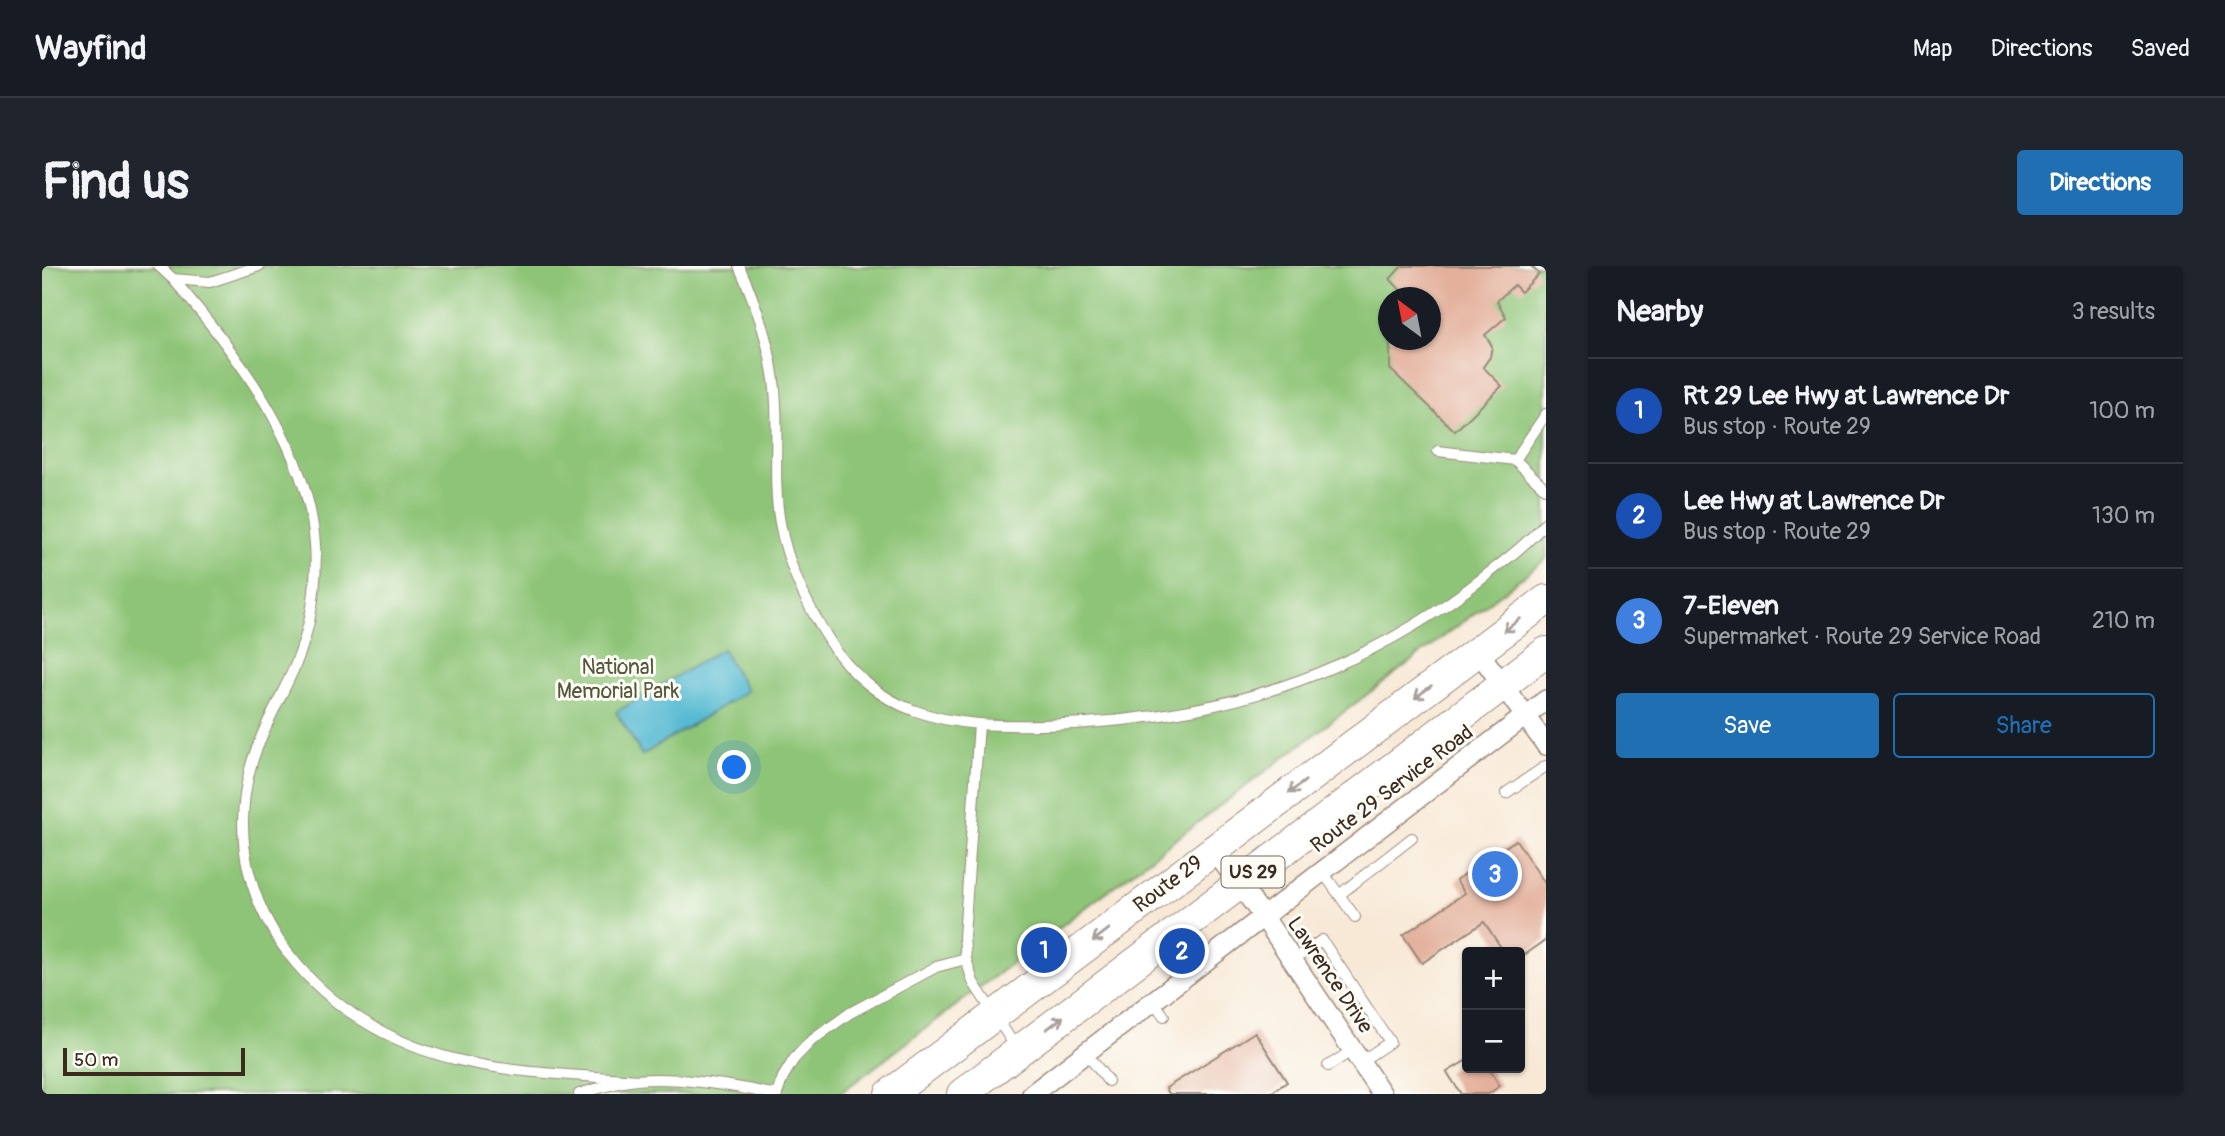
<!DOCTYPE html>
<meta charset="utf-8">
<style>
body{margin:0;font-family:Pangolin,sans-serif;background:#20242c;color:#f1f3f6}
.controls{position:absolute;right:21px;bottom:21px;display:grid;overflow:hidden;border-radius:7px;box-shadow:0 2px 5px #0004}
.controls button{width:63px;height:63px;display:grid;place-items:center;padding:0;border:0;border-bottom:2px solid #363941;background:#171b24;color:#f1f3f6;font:35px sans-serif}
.compass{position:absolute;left:1336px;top:21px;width:63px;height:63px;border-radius:50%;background:#171b24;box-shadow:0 2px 5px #0004;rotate:328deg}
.scale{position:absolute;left:21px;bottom:18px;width:182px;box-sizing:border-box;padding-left:7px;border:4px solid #3b2a1e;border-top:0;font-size:19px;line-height:24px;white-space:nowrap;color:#3b2a1e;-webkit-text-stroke:5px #fdfcf7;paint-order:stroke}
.you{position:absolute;left:693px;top:502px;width:24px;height:24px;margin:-18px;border:5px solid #fff;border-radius:50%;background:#1a73e8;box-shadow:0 0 0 10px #1a73e833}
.badge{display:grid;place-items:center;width:46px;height:46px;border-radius:50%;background:#1f6fb2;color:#fff;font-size:23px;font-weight:700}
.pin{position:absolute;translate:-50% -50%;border:4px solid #fff;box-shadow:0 2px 7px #0006}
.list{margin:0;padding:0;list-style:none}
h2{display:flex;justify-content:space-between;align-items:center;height:91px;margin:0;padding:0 28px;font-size:30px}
h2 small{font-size:23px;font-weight:400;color:#9ea1a6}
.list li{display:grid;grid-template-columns:46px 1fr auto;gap:21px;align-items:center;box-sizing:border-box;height:105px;padding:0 28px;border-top:2px solid #363941}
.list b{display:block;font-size:26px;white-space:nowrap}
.list p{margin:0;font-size:23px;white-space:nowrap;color:#9ea1a6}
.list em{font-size:23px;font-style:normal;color:#9ea1a6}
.actions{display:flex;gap:14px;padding:21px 28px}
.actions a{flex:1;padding:16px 0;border:2px solid #1f6fb2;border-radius:7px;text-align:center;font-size:24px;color:#1f6fb2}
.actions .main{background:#1f6fb2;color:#fff}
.map{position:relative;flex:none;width:1504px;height:828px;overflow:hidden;border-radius:7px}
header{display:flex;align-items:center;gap:42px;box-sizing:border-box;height:98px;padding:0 35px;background:#171b24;border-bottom:2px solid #363941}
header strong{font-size:33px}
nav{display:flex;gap:38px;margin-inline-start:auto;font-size:24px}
.intro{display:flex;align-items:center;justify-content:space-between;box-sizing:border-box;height:168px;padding:0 42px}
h1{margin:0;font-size:49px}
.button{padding:18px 32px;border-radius:7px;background:#1f6fb2;color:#fff;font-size:24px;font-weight:700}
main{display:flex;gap:42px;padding:0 42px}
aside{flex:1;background:#171b24;border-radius:7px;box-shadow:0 2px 5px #0004}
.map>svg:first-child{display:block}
.green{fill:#8ec477;stroke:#64774a;stroke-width:2;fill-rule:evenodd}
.water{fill:#54bad2;stroke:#487278;stroke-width:2}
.building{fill:#e3b09b}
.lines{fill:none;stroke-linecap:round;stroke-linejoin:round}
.lane-casing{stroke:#9a8a7a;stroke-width:12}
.street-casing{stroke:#9a8a7a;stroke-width:22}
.primary-casing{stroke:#9a8a7a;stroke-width:32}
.lane{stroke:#fff;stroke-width:10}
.street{stroke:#fff;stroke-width:19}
.primary{stroke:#fff;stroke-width:30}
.oneway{stroke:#a79f9a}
.labels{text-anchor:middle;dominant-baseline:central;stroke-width:6;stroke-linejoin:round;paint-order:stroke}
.shield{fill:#fdfcf7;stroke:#75695f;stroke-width:2}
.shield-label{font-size:19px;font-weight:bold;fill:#3b2a1e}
.park-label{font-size:21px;fill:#545839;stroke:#fdfcf7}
.street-label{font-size:21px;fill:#3b2a1e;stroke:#fdfcf7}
</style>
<header>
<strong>Wayfind</strong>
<nav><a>Map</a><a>Directions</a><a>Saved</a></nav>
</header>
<div class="intro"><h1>Find us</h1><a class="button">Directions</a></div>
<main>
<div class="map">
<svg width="1504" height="828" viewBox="0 0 1504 828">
<rect width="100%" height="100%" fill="#fdfcf7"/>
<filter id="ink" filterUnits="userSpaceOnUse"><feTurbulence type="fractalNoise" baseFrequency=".0143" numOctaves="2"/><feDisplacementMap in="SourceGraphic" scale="14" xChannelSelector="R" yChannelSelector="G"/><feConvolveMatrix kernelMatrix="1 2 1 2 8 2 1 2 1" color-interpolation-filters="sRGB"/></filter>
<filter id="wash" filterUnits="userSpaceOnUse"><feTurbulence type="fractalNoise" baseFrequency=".00686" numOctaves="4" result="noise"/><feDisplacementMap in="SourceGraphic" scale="28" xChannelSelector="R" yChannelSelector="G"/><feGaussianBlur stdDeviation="1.57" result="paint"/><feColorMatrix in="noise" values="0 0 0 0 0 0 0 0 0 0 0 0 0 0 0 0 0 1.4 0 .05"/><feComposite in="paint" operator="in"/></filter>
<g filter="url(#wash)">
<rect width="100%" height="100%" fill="#f8e9d7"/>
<path class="green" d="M 0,0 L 1504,0 L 1504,293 L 797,828 L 0,828 ZM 1346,32 L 1388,32 L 1388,74 L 1346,74 Z"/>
<path class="water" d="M 680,383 L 705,425 L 600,489 L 574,446 Z"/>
<g id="blocks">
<path class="building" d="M 1360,0 L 1489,0 L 1497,8 L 1479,26 L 1472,19 L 1455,35 L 1464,51 L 1443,69 L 1450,80 L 1448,91 L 1441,101 L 1460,120 L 1413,165 L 1348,103 L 1348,74 L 1388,74 L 1388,32 L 1380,32 L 1374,24 L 1365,31 L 1348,13 Z
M 1474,574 L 1504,619 L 1504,674 L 1478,692 L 1478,686 L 1462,686 L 1442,656 L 1380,697 L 1361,669 L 1423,627 L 1414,614 Z
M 1213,766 L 1245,816 L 1227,828 L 1127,828 L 1124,822 Z
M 1425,794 L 1425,802 L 1447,802 L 1458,820 L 1446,828 L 1419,828 L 1405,806 Z"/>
</g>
</g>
<g filter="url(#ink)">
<use href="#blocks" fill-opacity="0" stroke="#9a8a7a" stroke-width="2"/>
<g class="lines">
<g class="lane-casing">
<path id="lane" d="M 117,0 L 131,13 L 168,16 L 217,0
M 697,0 C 717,44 732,89 734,138 C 736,177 731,218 738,257 C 746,301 765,340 789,377 C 807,406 839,433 871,444 C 913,460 958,460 1001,459 C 1099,457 1203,440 1293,400 C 1349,376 1398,346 1446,308 C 1466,292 1487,276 1504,256
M 131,13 C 193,85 266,180 273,278 C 276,318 269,362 253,400 C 238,434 218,466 208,503 C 172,644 281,761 412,793 C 472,808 536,809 597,814
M 1396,185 L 1473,194 L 1504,223
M 1473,194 L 1504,148
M 937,458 L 922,671 L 924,693 L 931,716 L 975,783
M 1464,527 L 1504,500
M 1280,605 L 1313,651
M 1297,629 L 1370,572
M 1251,694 L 1280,674 L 1348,776 L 1318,796
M 1112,736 L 1122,750
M 1044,787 L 1066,815
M 1286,800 L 1311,784
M 537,828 C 556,822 575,816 595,814 C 633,810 693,820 730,828
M 735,828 L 741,811 L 752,793 L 769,775 L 808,747 L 894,701 L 924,693"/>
</g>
<g class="street-casing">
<path id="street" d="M 1436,385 L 1504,479
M 1172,584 L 1221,650 L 1340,828
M 990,828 L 1504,434"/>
</g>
<g class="primary-casing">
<path id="primary" d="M 848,828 L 1504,334
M 920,828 L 1504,386"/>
</g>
<use href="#lane" class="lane"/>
<use href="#street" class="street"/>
<use href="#primary" class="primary"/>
</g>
<defs><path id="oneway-shaft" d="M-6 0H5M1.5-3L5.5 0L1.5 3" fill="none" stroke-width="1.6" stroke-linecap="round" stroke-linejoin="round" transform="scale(1.75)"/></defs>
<g class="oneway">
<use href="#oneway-shaft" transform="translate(1470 359) rotate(143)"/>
<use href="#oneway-shaft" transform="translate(1381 426) rotate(143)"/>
<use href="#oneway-shaft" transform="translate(1255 521) rotate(143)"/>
<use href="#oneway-shaft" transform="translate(1059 669) rotate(143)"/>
<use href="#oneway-shaft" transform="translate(1013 757) rotate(-37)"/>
</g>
</g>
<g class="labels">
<rect class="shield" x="1179.5" y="590.5" width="63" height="31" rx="5"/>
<g class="shield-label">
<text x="1211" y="606">US 29</text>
</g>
<g class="park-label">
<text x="576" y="401">National<tspan x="576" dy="24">Memorial Park</tspan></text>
</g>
<g class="street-label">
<text transform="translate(1350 523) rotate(-37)">Route 29 Service Road</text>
<text transform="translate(1126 618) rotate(-37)">Route 29</text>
<text transform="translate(1288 709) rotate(56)">Lawrence Drive</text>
</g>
</g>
</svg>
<div class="controls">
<button>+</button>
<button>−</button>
</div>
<svg class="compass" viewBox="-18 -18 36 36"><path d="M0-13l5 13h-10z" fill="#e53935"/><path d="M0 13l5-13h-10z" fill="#9ea1a6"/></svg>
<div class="scale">50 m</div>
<div class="you"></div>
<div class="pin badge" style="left:1002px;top:684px;background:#1a4fb4">1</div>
<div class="pin badge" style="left:1140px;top:685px;background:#1a4fb4">2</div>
<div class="pin badge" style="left:1453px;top:608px;background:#3f7fe0">3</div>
</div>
<aside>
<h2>Nearby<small>3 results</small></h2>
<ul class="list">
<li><span class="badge" style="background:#1a4fb4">1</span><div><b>Rt 29 Lee Hwy at Lawrence Dr</b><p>Bus stop · Route 29</p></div><em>100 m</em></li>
<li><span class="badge" style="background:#1a4fb4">2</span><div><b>Lee Hwy at Lawrence Dr</b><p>Bus stop · Route 29</p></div><em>130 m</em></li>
<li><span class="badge" style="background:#3f7fe0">3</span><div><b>7-Eleven</b><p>Supermarket · Route 29 Service Road</p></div><em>210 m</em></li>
</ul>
<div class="actions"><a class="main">Save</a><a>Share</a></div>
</aside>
</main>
